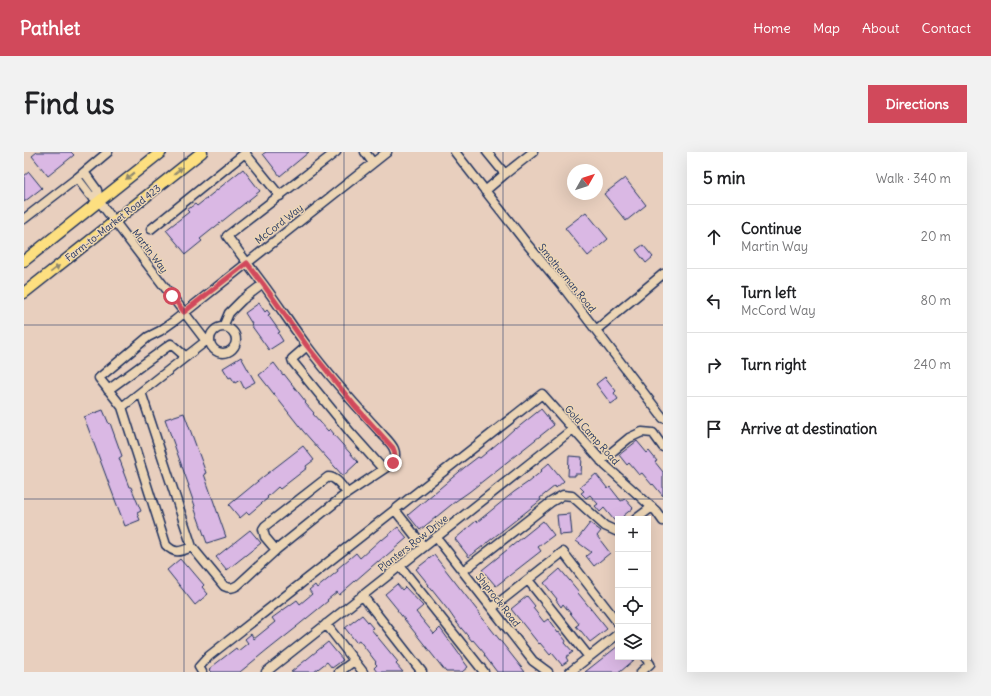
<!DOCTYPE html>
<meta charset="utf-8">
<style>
body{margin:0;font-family:Delius,sans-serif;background:#f2f2f2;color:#202124}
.controls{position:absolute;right:12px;bottom:12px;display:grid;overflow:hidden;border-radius:0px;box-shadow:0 4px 16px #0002}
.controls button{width:36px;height:36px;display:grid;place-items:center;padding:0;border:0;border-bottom:1px solid #e0e0e0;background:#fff;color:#202124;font:20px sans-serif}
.compass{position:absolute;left:543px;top:12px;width:36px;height:36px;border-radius:50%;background:#fff;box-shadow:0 4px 16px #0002;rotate:51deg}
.stop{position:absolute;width:12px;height:12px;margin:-9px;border:3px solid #d1495b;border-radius:50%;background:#fff}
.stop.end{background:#d1495b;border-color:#fff;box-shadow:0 1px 4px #0008}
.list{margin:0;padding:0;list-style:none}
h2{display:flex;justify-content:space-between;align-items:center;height:52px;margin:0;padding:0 16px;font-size:17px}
h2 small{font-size:13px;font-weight:400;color:#757577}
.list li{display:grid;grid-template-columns:26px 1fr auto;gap:12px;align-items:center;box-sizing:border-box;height:64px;padding:0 16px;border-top:1px solid #e0e0e0}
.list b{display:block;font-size:15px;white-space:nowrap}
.list p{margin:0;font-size:13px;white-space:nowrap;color:#757577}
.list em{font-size:13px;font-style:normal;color:#757577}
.icon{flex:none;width:22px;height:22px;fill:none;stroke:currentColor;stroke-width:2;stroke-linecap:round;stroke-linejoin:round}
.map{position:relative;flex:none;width:639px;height:520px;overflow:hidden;border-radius:0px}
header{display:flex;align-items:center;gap:24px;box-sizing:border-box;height:56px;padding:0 20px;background:#d1495b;color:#fff}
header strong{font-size:19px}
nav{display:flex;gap:22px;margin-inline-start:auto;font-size:14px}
.intro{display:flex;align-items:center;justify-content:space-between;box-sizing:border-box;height:96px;padding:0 24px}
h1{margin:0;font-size:28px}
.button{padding:10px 18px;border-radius:0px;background:#d1495b;color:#fff;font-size:14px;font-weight:700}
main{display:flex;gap:24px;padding:0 24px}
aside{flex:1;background:#fff;border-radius:0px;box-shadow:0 4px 16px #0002}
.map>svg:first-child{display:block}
.building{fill:#dab8e4;stroke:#1b2f5e}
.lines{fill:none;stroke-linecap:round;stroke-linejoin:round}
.minor-casing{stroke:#1b2f5e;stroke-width:11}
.major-casing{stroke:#1b2f5e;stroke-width:13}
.minor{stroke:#ecd5b5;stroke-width:8}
.major{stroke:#fddf80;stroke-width:10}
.oneway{fill:#8c876f}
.route{stroke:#d1495b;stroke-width:5}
.grid{fill:none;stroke:#1b2f5e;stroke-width:1;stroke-opacity:0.55}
.labels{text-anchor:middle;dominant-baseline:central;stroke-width:3;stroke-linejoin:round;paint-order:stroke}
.street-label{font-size:10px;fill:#1b2f5e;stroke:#ecd5b5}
</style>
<header>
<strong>Pathlet</strong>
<nav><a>Home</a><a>Map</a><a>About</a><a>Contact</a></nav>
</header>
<div class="intro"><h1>Find us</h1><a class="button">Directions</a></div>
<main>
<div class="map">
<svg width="639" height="520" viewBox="0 0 639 520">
<rect width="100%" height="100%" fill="#e8cfbe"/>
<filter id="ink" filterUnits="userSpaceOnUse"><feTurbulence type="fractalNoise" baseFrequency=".025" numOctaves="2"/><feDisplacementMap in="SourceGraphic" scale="8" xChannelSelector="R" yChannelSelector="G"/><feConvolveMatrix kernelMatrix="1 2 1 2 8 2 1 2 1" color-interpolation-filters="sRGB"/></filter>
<g filter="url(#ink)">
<path class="building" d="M 13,0 L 47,0 L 50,3 L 24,24 L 8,4 Z
M 242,0 L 285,0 L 256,24 L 239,2 Z
M 219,17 L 236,39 L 176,87 L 178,89 L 162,102 L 142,78 L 165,60 L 163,58 L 171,52 L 173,54 Z
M 5,20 L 18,36 L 0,50 L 0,24 Z
M 601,26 L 622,53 L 602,69 L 580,42 Z
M 562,60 L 584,87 L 564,104 L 541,76 Z
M 619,93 L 629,105 L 622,111 L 612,98 Z
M 235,151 L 241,160 L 243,158 L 246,162 L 244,163 L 256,180 L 254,181 L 259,189 L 245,198 L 227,173 L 228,172 L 221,161 Z
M 217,205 L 231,230 L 220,236 L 216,228 L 211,231 L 207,225 L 205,226 L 199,216 Z
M 250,211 L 259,223 L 260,222 L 282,250 L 281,251 L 290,261 L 289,262 L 304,279 L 306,277 L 310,282 L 309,282 L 334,310 L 319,324 L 279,279 L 235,223 Z
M 581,225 L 592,239 L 590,241 L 594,247 L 587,252 L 572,232 Z
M 517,257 L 530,273 L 445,340 L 432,349 L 396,378 L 384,363 L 441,315 L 454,305 L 456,306 L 480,286 L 491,276 L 492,277 Z
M 79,258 L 85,272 L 86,271 L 98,304 L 95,306 L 100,319 L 99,319 L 105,335 L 107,335 L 117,359 L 113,361 L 116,368 L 101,374 L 85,332 L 60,265 Z
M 160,261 L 182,321 L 180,322 L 202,385 L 183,391 L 170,355 L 171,354 L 164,334 L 165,334 L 141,267 Z
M 613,289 L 623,301 L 625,299 L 633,309 L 631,310 L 639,320 L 639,344 L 629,332 L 628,333 L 618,321 L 615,323 L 605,311 L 603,313 L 595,303 Z
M 279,294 L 290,308 L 282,314 L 283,316 L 256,337 L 254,335 L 243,345 L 244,346 L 225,362 L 223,360 L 216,366 L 205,353 L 239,325 Z
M 545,304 L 558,305 L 557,322 L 551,322 L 551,324 L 544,324 Z
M 525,311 L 540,329 L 532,336 L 531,334 L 516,346 L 517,348 L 445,405 L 431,387 L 452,369 L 453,370 L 490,340 L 503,331 L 518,319 L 517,318 Z
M 572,322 L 584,337 L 586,335 L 597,349 L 601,347 L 609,356 L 599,364 L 601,367 L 594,367 L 594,373 L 580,356 L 576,360 L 571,354 L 574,352 L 566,343 L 562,346 L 557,341 L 560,339 L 556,335 Z
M 546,362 L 548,382 L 535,383 L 533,363 Z
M 519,369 L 530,383 L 514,395 L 517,399 L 472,434 L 458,418 Z
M 566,371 L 577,379 L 573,384 L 586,401 L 570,414 L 562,404 L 567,400 L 552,389 Z
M 374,375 L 383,386 L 355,410 L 354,409 L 315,443 L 313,440 L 303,448 L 304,449 L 272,475 L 273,475 L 244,498 L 244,497 L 216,520 L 188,520 L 185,517 L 212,496 L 214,499 L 224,491 L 221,487 L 227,482 L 230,487 L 251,470 L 248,466 L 273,448 L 276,452 L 288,442 L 285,438 L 291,433 L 293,436 L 314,419 L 313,417 L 332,401 L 336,406 L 357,387 L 358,388 Z
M 226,378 L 237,391 L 203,418 L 192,405 Z
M 410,403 L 456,462 L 456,463 L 501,520 L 473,520 L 460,503 L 461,502 L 449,488 L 448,489 L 433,471 L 424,458 L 404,433 L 405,433 L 392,417 Z
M 156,407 L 163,415 L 164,414 L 180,433 L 178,435 L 184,442 L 171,453 L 143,418 Z
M 536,417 L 555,440 L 554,441 L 583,477 L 566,490 L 557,479 L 556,479 L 552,474 L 555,472 L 539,452 L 537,455 L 532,448 L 533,447 L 520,431 Z
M 373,432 L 378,438 L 381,435 L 399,454 L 392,460 L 410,482 L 416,476 L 438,506 L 438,507 L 444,515 L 438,520 L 422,520 L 373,458 L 374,458 L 361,442 Z
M 503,444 L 511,454 L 509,456 L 520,470 L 524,467 L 534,481 L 535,480 L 542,489 L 541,491 L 549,500 L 542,505 L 544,509 L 538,513 L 528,501 L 526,503 L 516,491 L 515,492 L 487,457 Z
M 338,463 L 349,476 L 347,477 L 374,510 L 372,512 L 379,520 L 353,520 L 350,516 L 353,513 L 351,511 L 352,510 L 335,488 L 332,490 L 321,476 Z
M 304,490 L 319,508 L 308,516 L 303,510 L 290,520 L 267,520 Z
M 594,494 L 594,505 L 607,505 L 610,508 L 596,520 L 561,520 Z"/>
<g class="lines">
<g class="minor-casing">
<path id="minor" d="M 222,0 L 221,1 L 256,44
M 341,0 L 349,11
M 431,0 L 503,92 L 539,135 L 639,266
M 60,20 L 73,38 L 75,49
M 481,22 L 509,0
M 53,26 L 66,43 L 75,49 L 182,189 L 186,189
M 461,39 L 481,22 L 463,0
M 0,67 L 53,26 L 84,0
M 127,77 L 221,1 L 221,0
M 239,132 L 203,84 L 312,0
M186 188a13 13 0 1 1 26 0a13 13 0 1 1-26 0Z
M 572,178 L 639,122
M 182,189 L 117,240 L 168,395 L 200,434 C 206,437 209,436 214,433 L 252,398 L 318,345 L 369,311 C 375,298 367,292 358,282 C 332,254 306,225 283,194 C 268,174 254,152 239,132 L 218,148 L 205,161 L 199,175
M 283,194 L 268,207 L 269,210 L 326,280 L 359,317
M 84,238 L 147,192 L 162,205
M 117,240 L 98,255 L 142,393 C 152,403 157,399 168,395
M 98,255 L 75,226 L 124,185 L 136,179 L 150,169 L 363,0
M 577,309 L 605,286 L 618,280 L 629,281 L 639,295
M 371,358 L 400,395
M 612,367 L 628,355
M 412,385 L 509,509 L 524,520
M 252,398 L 241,385 L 239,377 L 241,374 L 304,325 C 313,325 318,335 323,341
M 376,414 L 460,520
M 439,419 L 527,350 L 539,343 L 548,344 L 581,374 L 592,379 L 594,378
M 504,428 L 565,505
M 338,443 L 398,520
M 468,456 L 539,400 L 594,471
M 302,472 L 339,520
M 178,520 L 175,515 L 185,504 L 518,242 L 582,314 L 611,340 L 632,359 L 639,369
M 242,520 L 549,277
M 315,520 L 330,509
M 546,520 L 594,482
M 617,520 L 626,512 L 621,505"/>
</g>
<g class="major-casing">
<path id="major" d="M 0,109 L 137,0
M 0,141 L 178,0"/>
</g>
<use href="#minor" class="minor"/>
<use href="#major" class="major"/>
</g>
<defs><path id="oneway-solid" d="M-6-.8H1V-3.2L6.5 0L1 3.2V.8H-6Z"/></defs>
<g class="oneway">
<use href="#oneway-solid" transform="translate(154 19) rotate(-39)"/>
<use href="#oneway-solid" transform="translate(106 24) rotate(141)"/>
<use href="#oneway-solid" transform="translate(31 117) rotate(-38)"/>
</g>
</g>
<g class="lines" filter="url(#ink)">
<path class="route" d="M 148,144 L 160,160 L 223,111 L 239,132 L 283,194 L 331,254 L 369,296 C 372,302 371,305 369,311"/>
</g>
<path class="grid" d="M 160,0 L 160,520M 320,0 L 320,520M 479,0 L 479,520M 0,173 L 639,173M 0,347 L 639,347"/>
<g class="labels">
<g class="street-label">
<text transform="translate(89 71) rotate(-38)">Farm-to-Market Road 423</text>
<text transform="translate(255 72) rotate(-38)">McCord Way</text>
<text transform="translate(126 99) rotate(53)">Martin Way</text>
<text transform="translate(543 126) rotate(51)">Smotherman Road</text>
<text transform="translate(568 283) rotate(48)">Gold Camp Road</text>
<text transform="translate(389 391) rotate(-38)">Planters Row Drive</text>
<text transform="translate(474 448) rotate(52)">Shiprock Road</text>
</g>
</g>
</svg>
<div class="controls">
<button>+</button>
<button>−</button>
<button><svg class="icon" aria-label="locate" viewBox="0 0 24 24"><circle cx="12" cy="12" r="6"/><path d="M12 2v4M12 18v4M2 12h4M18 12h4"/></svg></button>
<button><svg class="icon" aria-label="layers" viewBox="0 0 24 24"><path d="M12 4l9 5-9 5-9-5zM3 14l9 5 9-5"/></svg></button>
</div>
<svg class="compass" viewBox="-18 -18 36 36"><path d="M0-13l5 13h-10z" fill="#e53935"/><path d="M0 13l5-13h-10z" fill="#757577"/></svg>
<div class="stop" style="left:148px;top:144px"></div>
<div class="stop end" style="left:369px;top:311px"></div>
</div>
<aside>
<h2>5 min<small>Walk · 340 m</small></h2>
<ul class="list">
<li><svg class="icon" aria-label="ahead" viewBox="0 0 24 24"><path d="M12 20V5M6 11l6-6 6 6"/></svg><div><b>Continue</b><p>Martin Way</p></div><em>20 m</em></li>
<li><svg class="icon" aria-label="left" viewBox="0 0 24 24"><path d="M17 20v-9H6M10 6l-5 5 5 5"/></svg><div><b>Turn left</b><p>McCord Way</p></div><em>80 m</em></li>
<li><svg class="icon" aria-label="right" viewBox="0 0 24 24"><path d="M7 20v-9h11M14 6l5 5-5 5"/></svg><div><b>Turn right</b></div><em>240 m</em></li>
<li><svg class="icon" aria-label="arrive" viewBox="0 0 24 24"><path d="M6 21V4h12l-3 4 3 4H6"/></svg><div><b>Arrive at destination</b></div></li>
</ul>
</aside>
</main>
